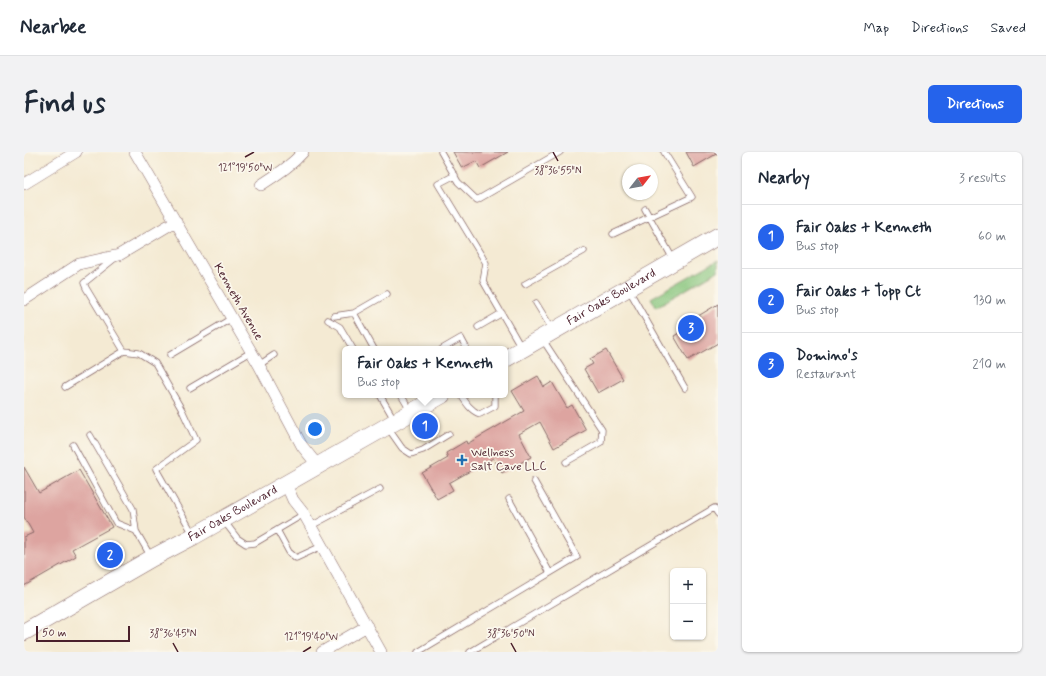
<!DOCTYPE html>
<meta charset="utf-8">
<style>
body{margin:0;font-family:Mynerve,sans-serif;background:#f2f2f3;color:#1f2937}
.controls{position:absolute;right:12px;bottom:12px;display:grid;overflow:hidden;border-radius:6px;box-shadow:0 1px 3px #0004}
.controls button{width:36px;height:36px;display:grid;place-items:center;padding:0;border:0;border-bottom:1px solid #e0e1e3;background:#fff;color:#1f2937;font:20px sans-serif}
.compass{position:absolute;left:598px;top:12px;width:36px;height:36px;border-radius:50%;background:#fff;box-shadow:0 1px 3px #0004;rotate:59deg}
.scale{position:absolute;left:12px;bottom:10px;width:94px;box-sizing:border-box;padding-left:4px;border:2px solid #4a1f2b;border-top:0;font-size:11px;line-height:14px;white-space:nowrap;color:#4a1f2b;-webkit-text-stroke:3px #fbf7ec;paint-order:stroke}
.you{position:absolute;left:291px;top:277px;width:14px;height:14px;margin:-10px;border:3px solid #fff;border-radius:50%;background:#1a73e8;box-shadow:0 0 0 6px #1a73e833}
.badge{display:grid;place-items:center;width:26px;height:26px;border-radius:50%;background:#2563eb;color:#fff;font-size:13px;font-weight:700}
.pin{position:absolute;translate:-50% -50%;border:2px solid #fff;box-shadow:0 1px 4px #0006}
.popup{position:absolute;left:318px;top:194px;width:166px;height:52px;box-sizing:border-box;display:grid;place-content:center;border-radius:6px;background:#fff;filter:drop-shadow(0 1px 3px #0005);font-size:13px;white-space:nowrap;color:#747a83}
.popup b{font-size:15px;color:#1f2937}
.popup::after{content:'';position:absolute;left:50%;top:100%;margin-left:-8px;border:8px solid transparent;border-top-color:#fff}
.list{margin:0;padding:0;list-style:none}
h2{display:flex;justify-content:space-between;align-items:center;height:52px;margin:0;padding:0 16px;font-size:17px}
h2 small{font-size:13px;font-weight:400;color:#747a83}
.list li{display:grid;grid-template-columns:26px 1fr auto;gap:12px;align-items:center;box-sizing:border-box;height:64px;padding:0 16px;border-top:1px solid #e0e1e3}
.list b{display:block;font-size:15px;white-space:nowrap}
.list p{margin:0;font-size:13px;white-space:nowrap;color:#747a83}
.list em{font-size:13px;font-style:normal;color:#747a83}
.map{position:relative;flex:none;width:694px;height:500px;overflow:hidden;border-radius:6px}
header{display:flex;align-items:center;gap:24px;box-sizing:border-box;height:56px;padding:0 20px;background:#fff;border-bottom:1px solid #e0e1e3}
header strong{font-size:19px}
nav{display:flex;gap:22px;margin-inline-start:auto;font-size:14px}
.intro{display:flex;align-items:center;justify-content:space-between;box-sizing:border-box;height:96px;padding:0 24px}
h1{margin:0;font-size:28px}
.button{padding:10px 18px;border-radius:6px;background:#2563eb;color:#fff;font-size:14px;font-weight:700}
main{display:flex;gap:24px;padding:0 24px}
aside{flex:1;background:#fff;border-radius:6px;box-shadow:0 1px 3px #0004}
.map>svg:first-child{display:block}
.green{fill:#86c47b;stroke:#687253}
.building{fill:#dda4a0}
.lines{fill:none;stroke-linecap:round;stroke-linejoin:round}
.lane-casing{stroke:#866666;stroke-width:7}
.street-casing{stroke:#866666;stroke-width:12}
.primary-casing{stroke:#866666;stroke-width:18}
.lane{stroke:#fff;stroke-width:5.5}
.street{stroke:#fff;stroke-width:11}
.primary{stroke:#fff;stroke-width:17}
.ticks{fill:none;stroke:#4a1f2b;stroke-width:1.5}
.poi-dot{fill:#1f6fb2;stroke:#fbf7ec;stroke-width:1.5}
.labels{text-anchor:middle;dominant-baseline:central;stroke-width:3.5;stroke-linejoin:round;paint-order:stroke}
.street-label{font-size:12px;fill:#4a1f2b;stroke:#fbf7ec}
.poi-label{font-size:12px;fill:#4a1f2b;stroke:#fbf7ec;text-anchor:start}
.ticks-label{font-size:10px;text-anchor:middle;fill:#4a1f2b;stroke:#fbf7ec;stroke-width:3.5;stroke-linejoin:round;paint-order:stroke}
</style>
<header>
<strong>Nearbee</strong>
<nav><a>Map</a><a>Directions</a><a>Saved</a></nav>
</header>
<div class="intro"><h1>Find us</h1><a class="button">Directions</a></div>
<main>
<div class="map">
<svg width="694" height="500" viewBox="0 0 694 500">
<rect width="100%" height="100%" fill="#fbf7ec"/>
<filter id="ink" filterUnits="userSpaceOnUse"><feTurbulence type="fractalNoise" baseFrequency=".025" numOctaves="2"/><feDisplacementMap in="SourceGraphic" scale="8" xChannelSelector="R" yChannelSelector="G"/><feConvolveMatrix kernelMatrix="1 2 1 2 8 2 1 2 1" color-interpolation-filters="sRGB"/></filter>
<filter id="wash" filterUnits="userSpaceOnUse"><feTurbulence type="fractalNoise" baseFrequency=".012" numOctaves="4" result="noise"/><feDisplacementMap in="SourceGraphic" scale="16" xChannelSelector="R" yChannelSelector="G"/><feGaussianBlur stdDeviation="0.9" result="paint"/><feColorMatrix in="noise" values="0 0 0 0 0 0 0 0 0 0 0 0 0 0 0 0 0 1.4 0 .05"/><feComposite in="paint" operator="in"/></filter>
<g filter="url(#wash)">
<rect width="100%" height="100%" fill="#f4ead3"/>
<path class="green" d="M 694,108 L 694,119 L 632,155 L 627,146 Z"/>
<g id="blocks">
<path class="building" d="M 429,0 L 484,0 L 456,16 L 452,9 L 438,16 Z
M 662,0 L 694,0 L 694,1 L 670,15 Z
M 694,152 L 694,191 L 664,208 L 650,184 L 664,176 L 661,172 Z
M 582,198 L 599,227 L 574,241 L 560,217 L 569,212 L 566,207 Z
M 514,224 L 520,235 L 528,230 L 543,256 L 548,253 L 562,278 L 530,296 L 516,270 L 495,282 L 507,305 L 478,321 L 469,306 L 425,331 L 429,338 L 413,347 L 398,321 L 424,306 L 422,301 L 442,289 L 443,292 L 500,259 L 488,239 Z
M 0,315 L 15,341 L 55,318 L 88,375 L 48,397 L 52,404 L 0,434 L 0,385 L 9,381 L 0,365 Z"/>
</g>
</g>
<g filter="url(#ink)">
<use href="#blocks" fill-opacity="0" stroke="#866666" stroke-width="1"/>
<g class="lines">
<g class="lane-casing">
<path id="lane" d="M 417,0 L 434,30 L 453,48 L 536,0
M 431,23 L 414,32 L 462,111 L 459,129 L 497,195
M 621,57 L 649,107
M 589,82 L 668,45 L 640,0
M 501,132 L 560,99
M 605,138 L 661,236
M 512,151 L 528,177
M 330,161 L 363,142
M 310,164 L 330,161 L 350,197
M 304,168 L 316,175 L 329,197
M 454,175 L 478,161
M 519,188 L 578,278 L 577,290 L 542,310
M 418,197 L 437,186 L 443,197
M 100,199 L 115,201 L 131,211 L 158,258 L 172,288 L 132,317 L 169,382
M 146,203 L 208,166
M 235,213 L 250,203
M 41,235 L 100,199 L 62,136 L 60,131 L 90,107
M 166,236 L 227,200
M 356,243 L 371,269
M 377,243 L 386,258
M 437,243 C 442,251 447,259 456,262 L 471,254 L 471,243
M 364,276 L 378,296 L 387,302 L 399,298 L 425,282
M 66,283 L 109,357 L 112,379 L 127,405
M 49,293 L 92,371 L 112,379
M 485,347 L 526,421
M 200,369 L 213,386 L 222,392 L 231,391 L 280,362
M 287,374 L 356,337
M 253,378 L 265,400 L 272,406 L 298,394
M 394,500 L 553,405 L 510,329
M 446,500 L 690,356 L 694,362"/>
</g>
<g class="street-casing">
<path id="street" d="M 111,0 L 235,213 L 278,294 L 294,314
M 0,32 L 52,0
M 237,33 C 252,23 267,14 279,0
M 0,148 L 55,112 L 95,103 L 152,69
M 262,332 L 269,348 L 280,362 L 357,500
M 298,500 L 343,474"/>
</g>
<g class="primary-casing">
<g id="primary">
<path id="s1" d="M 481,207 L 694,84"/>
<path id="s2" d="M 0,480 L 128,406 L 170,384 L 418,243"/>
</g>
</g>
<use href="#lane" class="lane"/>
<use href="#street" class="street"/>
<use href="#primary" class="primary"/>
</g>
</g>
<path class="ticks" d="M 529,0 L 534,9M 221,5 L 230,0M 149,491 L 154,500M 487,491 L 492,500M 279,500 L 287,495"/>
<path class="poi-dot" d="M436 302h4v4h4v4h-4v4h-4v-4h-4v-4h4z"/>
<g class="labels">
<g class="street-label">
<text stroke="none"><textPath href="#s1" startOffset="123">Fair Oaks Boulevard</textPath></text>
<text transform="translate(214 150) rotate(60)">Kenneth Avenue</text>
<text stroke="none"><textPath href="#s2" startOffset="240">Fair Oaks Boulevard</textPath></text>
</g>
<g class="poi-label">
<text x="447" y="301">Wellness<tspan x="447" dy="14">Salt Cave LLC</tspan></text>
</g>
</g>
<g class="ticks-label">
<text x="221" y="19">121°19'50"W</text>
<text x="534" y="22">38°36'55"N</text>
<text x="149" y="485">38°36'45"N</text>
<text x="487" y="485">38°36'50"N</text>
<text x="287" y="488">121°19'40"W</text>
</g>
</svg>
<div class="controls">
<button>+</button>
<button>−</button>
</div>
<svg class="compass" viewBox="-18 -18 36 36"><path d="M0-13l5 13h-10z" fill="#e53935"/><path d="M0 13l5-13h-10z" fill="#747a83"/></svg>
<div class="scale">50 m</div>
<div class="you"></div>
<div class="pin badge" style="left:401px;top:274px">1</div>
<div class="popup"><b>Fair Oaks + Kenneth</b>Bus stop</div>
<div class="pin badge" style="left:86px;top:403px">2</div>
<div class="pin badge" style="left:667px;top:176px">3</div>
</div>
<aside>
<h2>Nearby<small>3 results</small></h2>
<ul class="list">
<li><span class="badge">1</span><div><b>Fair Oaks + Kenneth</b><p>Bus stop</p></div><em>60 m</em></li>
<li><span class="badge">2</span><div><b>Fair Oaks + Topp Ct</b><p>Bus stop</p></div><em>130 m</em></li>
<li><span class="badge">3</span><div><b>Domino's</b><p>Restaurant</p></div><em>210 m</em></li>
</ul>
</aside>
</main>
